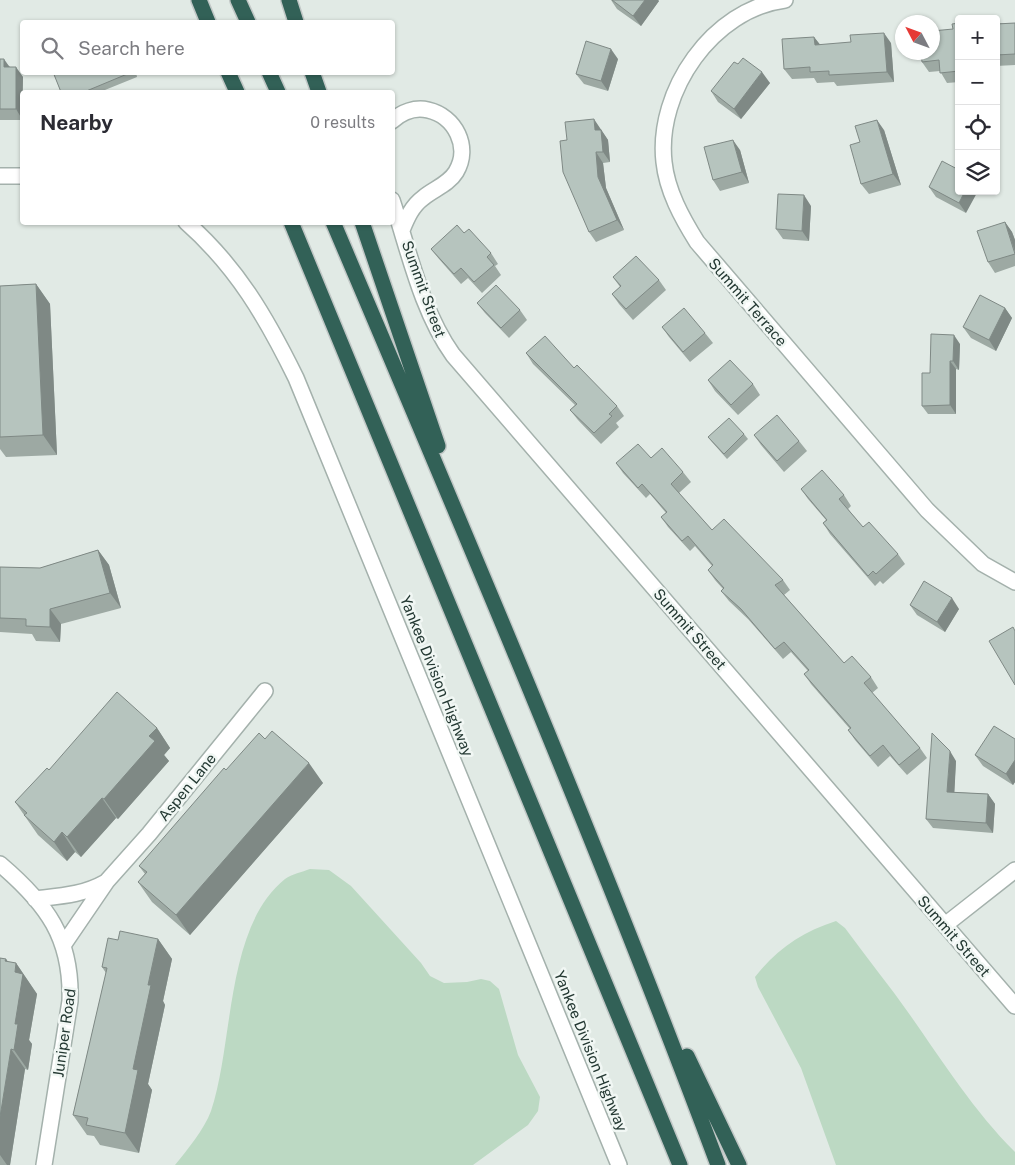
<!DOCTYPE html>
<meta charset="utf-8">
<style>
body{margin:0;font-family:"Public Sans",sans-serif;background:#f7f7f7;color:#2b2b33}
.controls{position:absolute;right:15px;top:15px;display:grid;overflow:hidden;border-radius:5px;box-shadow:0 1px 4px #0004}
.controls button{width:45px;height:45px;display:grid;place-items:center;padding:0;border:0;border-bottom:1px solid #e1e1e2;background:#fff;color:#2b2b33;font:25px sans-serif}
.compass{position:absolute;left:895px;top:15px;width:45px;height:45px;border-radius:50%;background:#fff;box-shadow:0 1px 4px #0004;rotate:311deg}
.list{margin:0;padding:0;list-style:none}
h2{display:flex;justify-content:space-between;align-items:center;height:65px;margin:0;padding:0 20px;font-size:21px}
h2 small{font-size:16px;font-weight:400;color:#7c7c81}
.icon{flex:none;width:28px;height:28px;fill:none;stroke:currentColor;stroke-width:2;stroke-linecap:round;stroke-linejoin:round}
.map{position:relative;flex:none;width:1015px;height:1165px;overflow:hidden}
.search{position:absolute;background:#fff;box-shadow:0 1px 4px #0004;left:20px;top:20px;width:375px;height:55px;display:flex;align-items:center;gap:12px;box-sizing:border-box;padding:0 18px;border-radius:5px;color:#7c7c81;font-size:19px}
.panel{position:absolute;background:#fff;box-shadow:0 1px 4px #0004;left:20px;top:90px;width:375px;height:135px;border-radius:5px}
.map>svg:first-child{display:block}
.green{fill:#bcd9c3}
.lines{fill:none;stroke-linecap:round;stroke-linejoin:round}
.minor-casing{stroke:#a4b1ac;stroke-width:18}
.highway-casing{stroke:#c1c7c6;stroke-width:18}
.minor{stroke:#fff;stroke-width:15}
.highway{stroke:#326157;stroke-width:15}
.wall{fill:#9da9a3}
.shaded-wall{fill:#7f8985}
.building{fill:#b6c4be;stroke:#7f8985}
.labels{text-anchor:middle;dominant-baseline:central;stroke-width:5;stroke-linejoin:round;paint-order:stroke}
.street-label{font-size:15px;fill:#233832;stroke:#f1f7f4}
</style>
<div class="map">
<svg width="1015" height="1165" viewBox="0 0 1015 1165">
<rect width="100%" height="100%" fill="#e1eae5"/>
<path class="green" d="M 310,869 L 329,870 L 351,886 L 421,963 L 430,976 L 444,983 L 467,982 L 481,979 L 490,981 L 499,989 L 518,1055 L 540,1097 L 538,1111 L 528,1125 L 473,1165 L 175,1165 C 187,1150 204,1130 211,1111 C 234,1043 225,927 285,879 C 292,874 302,872 310,869 Z
M 836,921 L 845,928 C 866,957 889,985 910,1015 C 943,1062 974,1111 1015,1152 L 1015,1165 L 836,1165 L 801,1068 L 758,987 L 755,977 C 777,949 802,932 836,921 Z"/>
<g class="lines">
<g class="minor-casing">
<path id="minor" d="M 785,0 C 713,9 656,91 664,162 C 667,191 682,218 697,242 L 927,510 L 983,564 L 1015,582
M 392,121 C 402,112 415,107 428,110 C 455,116 471,147 456,172 C 448,185 433,189 423,198 C 412,206 407,218 402,230
M 0,176 L 22,176
M 392,200 C 409,251 421,310 453,355 L 1015,1006
M 186,222 C 237,267 266,317 296,378 L 619,1165
M 0,864 C 47,904 72,938 70,1001 L 44,1165
M 35,899 C 61,896 83,895 106,882
M 945,925 L 1015,870
M 64,944 L 107,881 L 149,834 L 265,691"/>
</g>
<g class="highway-casing">
<path id="highway" d="M 199,0 L 208,22
M 238,0 L 248,22
M 289,0 L 296,22
M 228,72 L 237,92
M 269,72 L 278,92
M 312,72 L 319,92
M 291,222 L 680,1165
M 333,222 C 466,535 599,847 718,1165
M 362,222 L 438,446
M 687,1056 L 739,1165"/>
</g>
<use href="#minor" class="minor"/>
<use href="#highway" class="highway"/>
</g>
<path class="wall" d="M 611,0 L 658,0 L 659,1 L 641,26 L 617,9 Z
M 959,23 L 959,82 L 947,83 L 940,71 L 929,72 L 922,62 Z
M 1015,23 L 1015,65 L 996,66 L 996,24 Z
M 814,37 L 820,45 L 891,43 L 894,82 L 837,86 L 834,82 L 817,83 L 814,78 L 792,79 L 784,69 Z
M 0,59 L 23,77 L 22,120 L 0,120 Z
M 618,59 L 608,91 L 584,84 L 576,74 Z
M 738,64 L 770,83 L 741,119 L 718,102 L 711,91 Z
M 53,72 L 136,72 L 137,77 L 100,92 L 61,92 Z
M 601,129 L 602,131 L 608,140 L 610,162 L 603,163 L 606,188 L 624,230 L 596,242 L 589,232 L 567,140 Z
M 884,130 L 901,185 L 869,194 L 861,184 Z
M 740,150 L 749,183 L 720,191 L 713,180 Z
M 959,170 L 966,213 L 936,197 L 929,187 Z
M 811,206 L 809,241 L 783,239 L 776,229 Z
M 1005,222 L 1012,232 L 1015,240 L 1015,266 L 995,273 L 988,262 Z
M 464,233 L 491,253 L 498,264 L 495,266 L 501,275 L 482,293 L 468,278 L 461,284 L 439,259 L 431,249 Z
M 613,277 L 659,280 L 666,290 L 633,320 L 619,304 L 612,294 L 620,287 Z
M 36,284 L 50,304 L 57,455 L 6,457 L 0,449 L 0,286 Z
M 477,303 L 520,310 L 527,320 L 509,338 L 485,313 Z
M 1005,308 L 1012,318 L 996,351 L 971,338 L 963,327 Z
M 662,327 L 705,333 L 713,343 L 690,362 L 669,337 Z
M 960,344 L 959,370 L 956,369 L 956,414 L 928,414 L 922,406 L 930,373 Z
M 526,353 L 574,368 L 617,406 L 624,416 L 616,423 L 619,427 L 601,444 L 578,420 L 570,410 L 575,405 L 533,364 Z
M 708,380 L 753,384 L 760,395 L 738,415 L 715,391 Z
M 744,434 L 748,439 L 727,459 L 712,442 L 708,437 Z
M 754,435 L 799,441 L 807,451 L 784,472 L 761,445 Z
M 651,458 L 683,472 L 691,482 L 679,493 L 712,530 L 783,580 L 790,590 L 784,595 L 844,663 L 871,677 L 878,688 L 872,693 L 920,748 L 927,758 L 907,775 L 890,756 L 878,767 L 855,740 L 848,730 L 850,729 L 811,684 L 804,674 L 808,671 L 791,652 L 783,659 L 748,619 L 729,601 L 721,591 L 723,589 L 715,580 L 708,570 L 712,566 L 695,546 L 690,551 L 668,527 L 661,517 L 666,513 L 650,494 L 646,498 L 623,473 L 616,463 Z
M 801,489 L 844,495 L 851,506 L 848,509 L 863,527 L 898,554 L 905,564 L 883,584 L 880,581 L 875,586 L 830,534 L 823,523 L 826,520 L 808,499 Z
M 98,550 L 109,565 L 121,608 L 61,624 L 60,642 L 36,641 L 32,634 L 0,632 L 0,567 L 40,568 Z
M 910,605 L 959,609 L 945,632 L 917,615 Z
M 157,728 L 170,748 L 164,755 L 169,761 L 118,819 L 116,818 L 81,857 L 75,852 L 67,861 L 38,835 L 15,802 L 49,770 Z
M 265,739 L 323,783 L 190,935 L 152,902 L 138,882 L 145,874 L 139,866 L 226,770 Z
M 1015,739 L 1015,782 L 1013,785 L 983,766 L 975,755 Z
M 956,761 L 954,792 L 988,794 L 995,804 L 993,833 L 933,828 L 926,819 Z
M 158,939 L 172,959 L 163,1001 L 165,1005 L 148,1084 L 152,1090 L 139,1153 L 100,1145 L 94,1136 L 87,1135 L 73,1115 L 106,973 L 102,967 L 118,940 Z
M 0,958 L 6,959 L 8,962 L 16,963 L 37,994 L 29,1040 L 32,1044 L 28,1070 L 25,1069 L 10,1165 L 0,1165 Z"/>
<path class="shaded-wall" d="M 645,0 L 658,0 L 659,1 L 641,26 L 633,16 Z
M 884,33 L 891,43 L 894,82 L 887,72 Z
M 814,37 L 822,47 L 815,45 Z
M 611,49 L 618,59 L 608,91 L 601,81 Z
M 4,59 L 11,69 L 4,67 Z
M 16,67 L 23,77 L 22,119 L 16,109 Z
M 762,72 L 770,83 L 741,119 L 734,109 Z
M 594,119 L 608,140 L 610,162 L 603,152 L 595,130 Z
M 877,120 L 884,130 L 901,185 L 893,174 Z
M 733,140 L 740,150 L 749,183 L 742,172 Z
M 596,152 L 603,163 L 606,188 L 624,230 L 617,220 L 598,177 Z
M 965,191 L 978,191 L 966,213 L 959,203 Z
M 804,195 L 811,206 L 809,241 L 802,231 Z
M 1005,222 L 1012,232 L 1015,240 L 1015,252 Z
M 36,284 L 50,304 L 57,455 L 43,435 Z
M 1005,308 L 1012,318 L 996,351 L 989,340 Z
M 954,335 L 960,344 L 959,370 L 953,361 Z
M 950,361 L 956,369 L 956,414 L 950,405 Z
M 98,550 L 109,565 L 121,608 L 110,593 Z
M 952,598 L 959,609 L 945,632 L 937,622 Z
M 50,609 L 61,624 L 60,642 L 50,627 Z
M 157,728 L 170,748 L 164,755 L 169,761 L 118,819 L 104,799 L 149,736 Z
M 950,751 L 956,761 L 954,801 L 947,792 Z
M 1015,760 L 1015,782 L 1013,785 L 1006,774 Z
M 309,763 L 323,783 L 190,935 L 176,915 Z
M 988,794 L 995,804 L 993,833 L 986,823 Z
M 102,798 L 116,818 L 81,857 L 67,837 Z
M 62,832 L 75,852 L 67,861 L 54,842 Z
M 158,939 L 172,959 L 163,1001 L 165,1005 L 148,1084 L 152,1090 L 139,1153 L 125,1133 L 133,1069 L 148,985 Z
M 6,959 L 15,972 L 16,963 L 37,994 L 29,1040 L 32,1044 L 28,1070 L 14,1050 L 15,1024 L 5,961 Z
M 11,1049 L 25,1069 L 10,1165 L 7,1165 L 0,1155 L 0,1117 Z"/>
<path class="building" d="M 612,0 L 645,0 L 633,16 Z
M 959,23 L 959,71 L 940,73 L 939,60 L 922,62 L 921,52 L 932,52 L 932,31 L 953,29 L 952,24 Z
M 1015,23 L 1015,54 L 996,55 L 996,24 Z
M 884,33 L 887,72 L 829,75 L 829,71 L 810,72 L 810,67 L 784,69 L 782,39 L 814,37 L 815,45 L 851,42 L 850,35 Z
M 586,41 L 611,49 L 601,81 L 576,74 Z
M 743,58 L 762,72 L 734,109 L 711,91 L 734,62 L 738,64 Z
M 0,59 L 4,59 L 4,67 L 16,67 L 16,109 L 0,109 Z
M 53,72 L 132,72 L 84,92 L 61,92 Z
M 594,119 L 595,130 L 601,130 L 603,152 L 596,152 L 598,177 L 617,220 L 589,232 L 563,172 L 560,141 L 567,140 L 565,122 Z
M 877,120 L 893,174 L 861,184 L 850,145 L 860,142 L 855,126 Z
M 733,140 L 742,172 L 713,180 L 704,147 Z
M 942,161 L 959,170 L 959,191 L 965,191 L 959,203 L 929,187 Z
M 778,194 L 804,195 L 802,231 L 776,229 Z
M 1005,222 L 1015,254 L 988,262 L 977,231 Z
M 457,225 L 464,233 L 469,229 L 491,253 L 487,257 L 494,265 L 474,282 L 461,268 L 454,274 L 431,249 Z
M 636,256 L 659,280 L 626,309 L 612,294 L 621,286 L 613,277 Z
M 36,284 L 43,435 L 0,437 L 0,286 Z
M 496,285 L 520,310 L 501,328 L 477,303 Z
M 980,295 L 1005,308 L 989,340 L 963,327 Z
M 684,308 L 705,333 L 683,352 L 662,327 Z
M 931,334 L 954,335 L 953,361 L 950,361 L 950,405 L 922,406 L 922,373 L 930,373 Z
M 545,336 L 574,368 L 577,365 L 617,406 L 609,414 L 612,416 L 594,433 L 570,410 L 577,404 L 526,353 Z
M 730,360 L 753,384 L 731,405 L 708,380 Z
M 777,415 L 799,441 L 777,461 L 754,435 Z
M 729,418 L 744,434 L 724,454 L 708,437 Z
M 638,444 L 651,458 L 662,448 L 683,472 L 671,484 L 712,530 L 724,519 L 783,580 L 775,585 L 844,663 L 852,656 L 871,677 L 864,683 L 920,748 L 899,765 L 883,745 L 870,756 L 848,730 L 851,728 L 804,674 L 809,670 L 784,642 L 775,649 L 741,609 L 721,591 L 724,588 L 708,570 L 713,565 L 688,536 L 682,541 L 661,517 L 667,512 L 642,484 L 638,488 L 616,463 Z
M 822,470 L 844,495 L 839,499 L 863,527 L 869,522 L 898,554 L 876,574 L 873,571 L 868,576 L 823,523 L 827,520 L 801,489 Z
M 98,550 L 110,593 L 50,609 L 50,627 L 26,626 L 26,619 L 0,618 L 0,567 L 40,568 Z
M 924,581 L 952,598 L 937,622 L 910,605 Z
M 1013,627 L 1015,631 L 1015,685 L 989,641 Z
M 117,692 L 157,728 L 149,736 L 155,741 L 104,799 L 102,798 L 67,837 L 62,832 L 54,842 L 24,815 L 27,813 L 15,802 L 47,768 L 49,770 Z
M 994,726 L 1015,739 L 1015,760 L 1006,774 L 975,755 Z
M 272,731 L 309,763 L 176,915 L 138,882 L 147,872 L 139,866 L 224,768 L 226,770 L 259,733 L 265,739 Z
M 932,733 L 950,751 L 947,792 L 988,794 L 986,823 L 926,819 Z
M 120,931 L 158,939 L 148,985 L 151,985 L 133,1069 L 138,1070 L 125,1133 L 86,1125 L 88,1118 L 73,1115 L 107,968 L 102,967 L 108,938 L 118,940 Z
M 0,958 L 6,959 L 5,961 L 16,963 L 15,972 L 23,974 L 15,1024 L 18,1024 L 14,1050 L 11,1049 L 0,1117 Z"/>
<g class="labels">
<g class="street-label">
<text transform="translate(424 289) rotate(70)">Summit Street</text>
<text transform="translate(748 302) rotate(49)">Summit Terrace</text>
<text transform="translate(690 629) rotate(49)">Summit Street</text>
<text transform="translate(437 676) rotate(68)">Yankee Division Highway</text>
<text transform="translate(187 787) rotate(-51)">Aspen Lane</text>
<text transform="translate(954 936) rotate(49)">Summit Street</text>
<text transform="translate(64 1033) rotate(-82)">Juniper Road</text>
<text transform="translate(591 1051) rotate(68)">Yankee Division Highway</text>
</g>
</g>
</svg>
<div class="controls">
<button>+</button>
<button>−</button>
<button><svg class="icon" aria-label="locate" viewBox="0 0 24 24"><circle cx="12" cy="12" r="6"/><path d="M12 2v4M12 18v4M2 12h4M18 12h4"/></svg></button>
<button><svg class="icon" aria-label="layers" viewBox="0 0 24 24"><path d="M12 4l9 5-9 5-9-5zM3 14l9 5 9-5"/></svg></button>
</div>
<svg class="compass" viewBox="-18 -18 36 36"><path d="M0-13l5 13h-10z" fill="#e53935"/><path d="M0 13l5-13h-10z" fill="#7c7c81"/></svg>
<div class="search"><svg class="icon" aria-label="search" viewBox="0 0 24 24"><circle cx="10" cy="10" r="6"/><path d="M15 15l6 6"/></svg>Search here</div>
<section class="panel">
<h2>Nearby<small>0 results</small></h2>
<ul class="list">
</ul>
</section>
</div>
